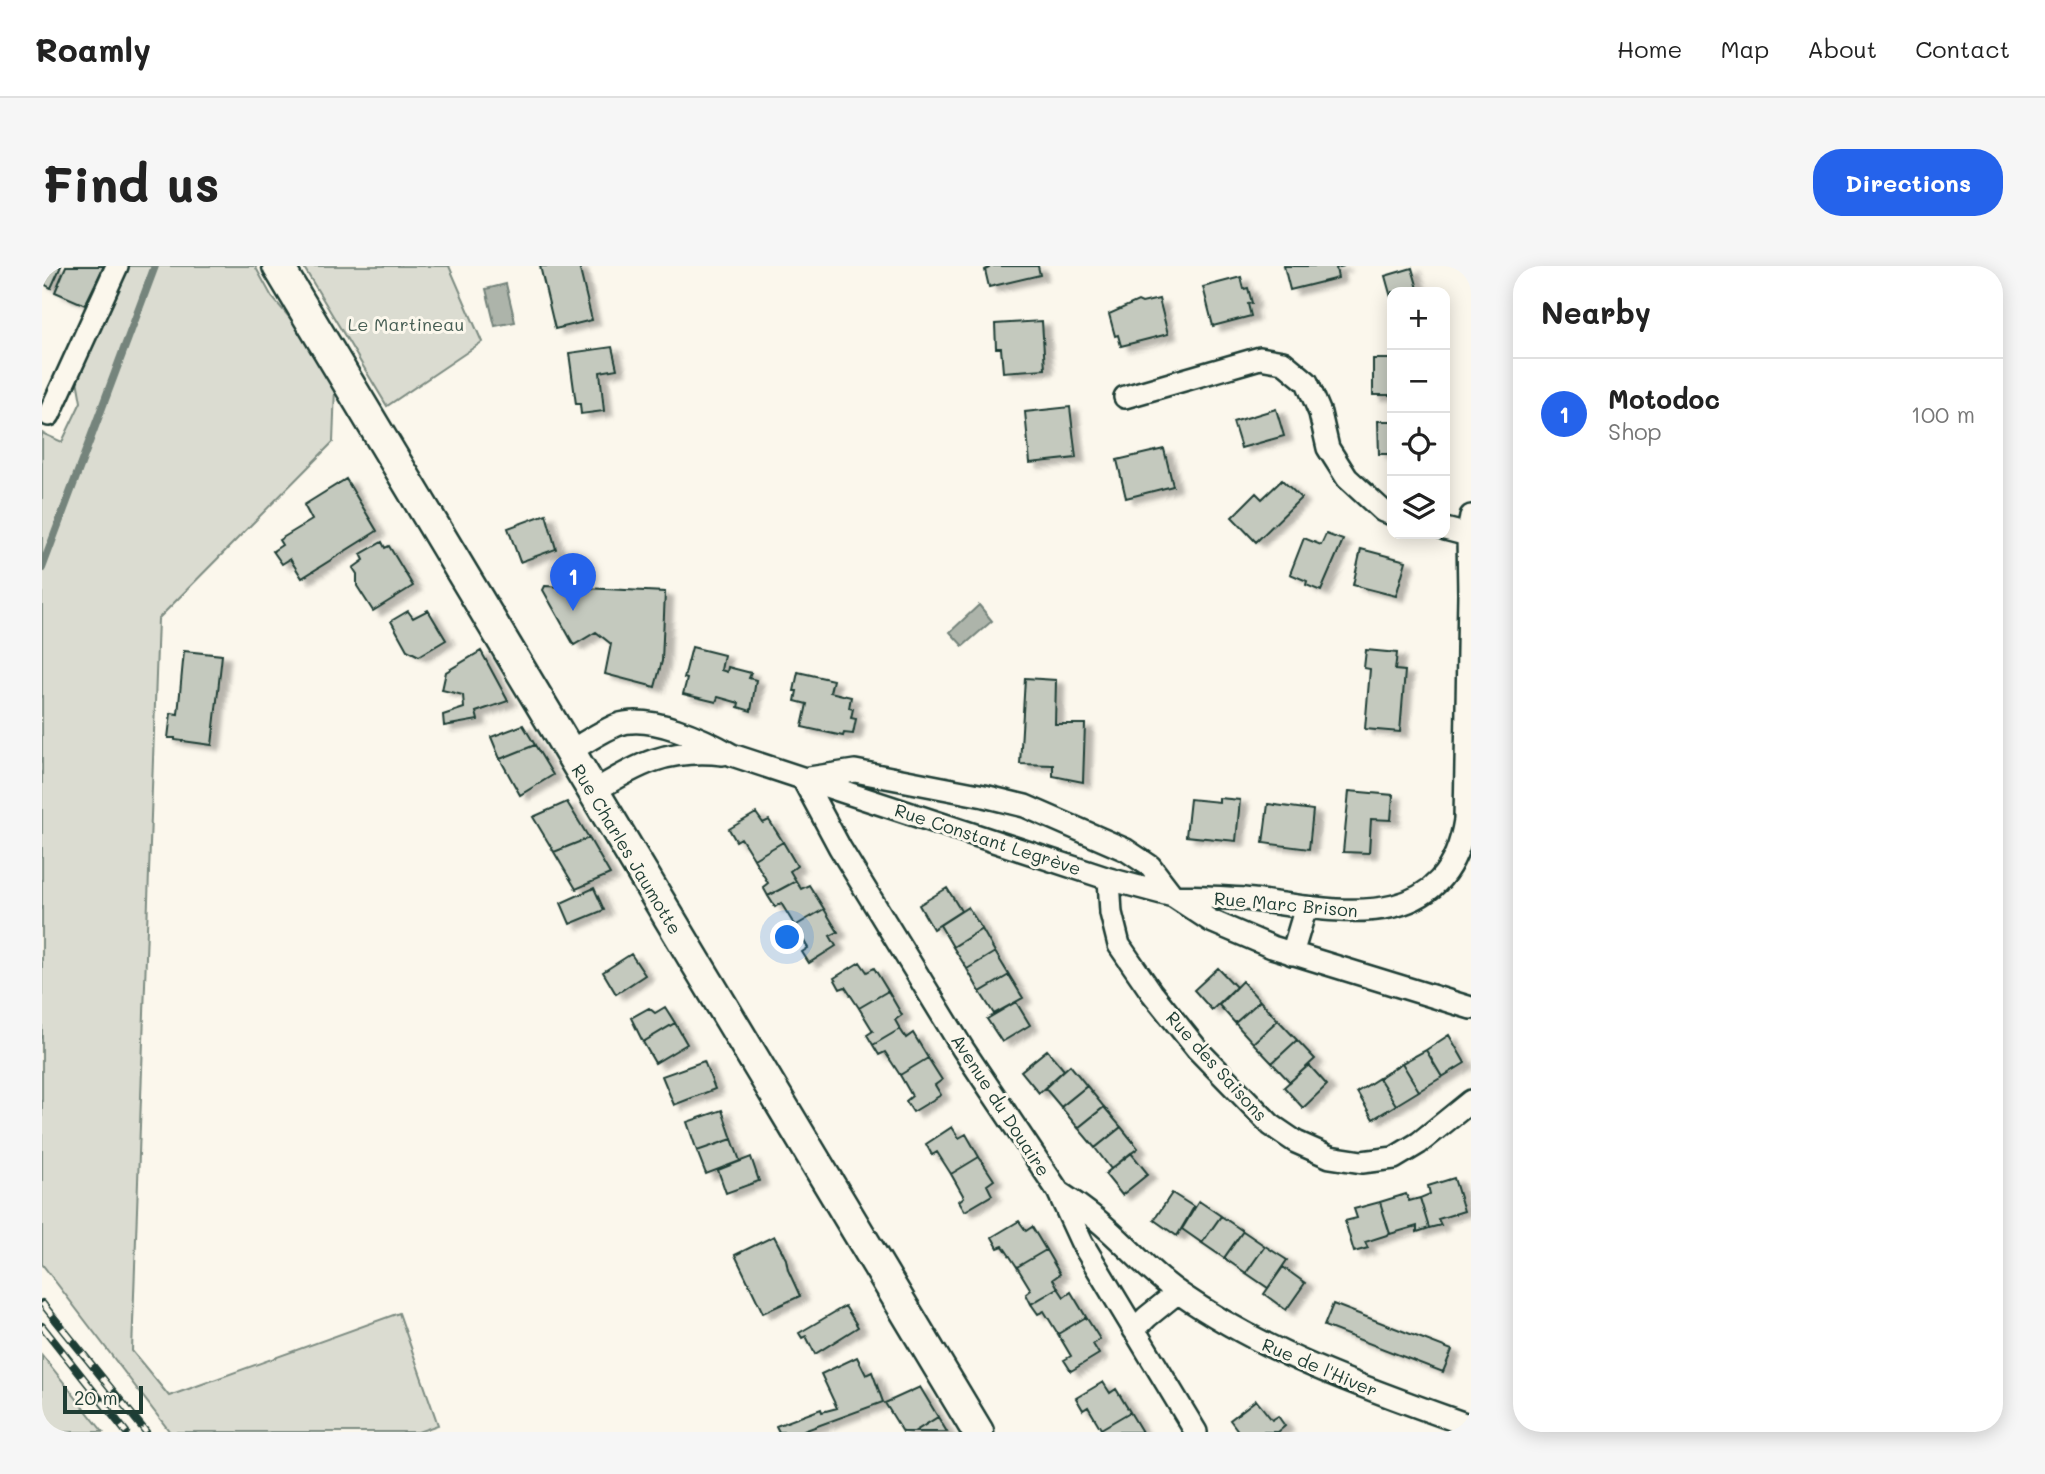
<!DOCTYPE html>
<meta charset="utf-8">
<style>
body{margin:0;font-family:Mali,sans-serif;background:#f6f6f6;color:#222}
.controls{position:absolute;right:21px;top:21px;display:grid;overflow:hidden;border-radius:14px;box-shadow:0 4px 18px #0003}
.controls button{width:63px;height:63px;display:grid;place-items:center;padding:0;border:0;border-bottom:2px solid #e0e0e0;background:#fff;color:#222;font:35px sans-serif}
.scale{position:absolute;left:21px;bottom:18px;width:80px;box-sizing:border-box;padding-left:7px;border:4px solid #1f3d34;border-top:0;font-size:19px;line-height:24px;white-space:nowrap;color:#1f3d34;-webkit-text-stroke:5px #fbf7ec;paint-order:stroke}
.you{position:absolute;left:746px;top:672px;width:24px;height:24px;margin:-18px;border:5px solid #fff;border-radius:50%;background:#1a73e8;box-shadow:0 0 0 10px #1a73e833}
.badge{display:grid;place-items:center;width:46px;height:46px;border-radius:50%;background:#2563eb;color:#fff;font-size:23px;font-weight:700}
.pin{position:absolute;translate:-50% -58px;filter:drop-shadow(0 2px 4px #0008)}
.pin::after{content:'';position:absolute;top:37px;width:24px;height:21px;background:inherit;clip-path:polygon(0 0,100% 0,50% 100%)}
.list{margin:0;padding:0;list-style:none}
h2{display:flex;justify-content:space-between;align-items:center;height:91px;margin:0;padding:0 28px;font-size:30px}
h2 small{font-size:23px;font-weight:400;color:#767676}
.list li{display:grid;grid-template-columns:46px 1fr auto;gap:21px;align-items:center;box-sizing:border-box;height:112px;padding:0 28px;border-top:2px solid #e0e0e0}
.list b{display:block;font-size:26px;white-space:nowrap}
.list p{margin:0;font-size:23px;white-space:nowrap;color:#767676}
.list em{font-size:23px;font-style:normal;color:#767676}
.icon{flex:none;width:38px;height:38px;fill:none;stroke:currentColor;stroke-width:2;stroke-linecap:round;stroke-linejoin:round}
.map{position:relative;flex:none;width:1429px;height:1166px;overflow:hidden;border-radius:28px}
header{display:flex;align-items:center;gap:42px;box-sizing:border-box;height:98px;padding:0 35px;background:#fff;border-bottom:2px solid #e0e0e0}
header strong{font-size:33px}
nav{display:flex;gap:38px;margin-inline-start:auto;font-size:24px}
.intro{display:flex;align-items:center;justify-content:space-between;box-sizing:border-box;height:168px;padding:0 42px}
h1{margin:0;font-size:49px}
.button{padding:18px 32px;border-radius:28px;background:#2563eb;color:#fff;font-size:24px;font-weight:700}
main{display:flex;gap:42px;padding:0 42px}
aside{flex:1;background:#fff;border-radius:28px;box-shadow:0 4px 18px #0003}
.map>svg:first-child{display:block}
.green{fill:#dbdcd1;stroke:#7d8c82;stroke-width:2}
.water{fill:#adb4aa;stroke:#74847b;stroke-width:2}
.lines{fill:none;stroke-linecap:round;stroke-linejoin:round}
.stream{stroke:#74847b;stroke-width:8}
.building{fill:#c4c9be;stroke:#1f3d34;stroke-width:2;filter:url(#shadow)}
.minor-casing{stroke:#1f3d34;stroke-width:26}
.secondary-casing{stroke:#1f3d34;stroke-width:35}
.minor{stroke:#fbf7ec;stroke-width:21}
.secondary{stroke:#fbf7ec;stroke-width:30}
.rail-casing{stroke:#1f3d34;stroke-width:8}
.rail{stroke:#fbf7ec;stroke-width:5;stroke-dasharray:16;stroke-linecap:butt}
.labels{text-anchor:middle;dominant-baseline:central;stroke-width:6;stroke-linejoin:round;paint-order:stroke}
.park-label{font-size:18px;fill:#455d53;stroke:#fbf7ec}
.street-label{font-size:18px;fill:#1f3d34;stroke:#fbf7ec}
</style>
<header>
<strong>Roamly</strong>
<nav><a>Home</a><a>Map</a><a>About</a><a>Contact</a></nav>
</header>
<div class="intro"><h1>Find us</h1><a class="button">Directions</a></div>
<main>
<div class="map">
<svg width="1429" height="1166" viewBox="0 0 1429 1166">
<defs>
<filter id="shadow"><feDropShadow dx="8" dy="4.5" stdDeviation="2" flood-color="#0004"/></filter>
</defs>
<rect width="100%" height="100%" fill="#fbf7ec"/>
<filter id="ink" filterUnits="userSpaceOnUse"><feTurbulence type="fractalNoise" baseFrequency=".0143" numOctaves="2"/><feDisplacementMap in="SourceGraphic" scale="14" xChannelSelector="R" yChannelSelector="G"/><feConvolveMatrix kernelMatrix="1 2 1 2 8 2 1 2 1" color-interpolation-filters="sRGB"/></filter>
<g filter="url(#ink)">
<path class="green" d="M 87,0 L 213,0 L 230,31 L 264,71 L 293,121 L 291,176 L 116,353 L 90,1085 L 127,1130 L 357,1047 L 396,1159 L 376,1166 L 128,1166 L 0,998 L 0,167 L 20,176 L 39,136 L 35,114 Z
M 261,0 L 407,0 L 440,76 L 345,140 Z
M 0,1089 L 61,1166 L 0,1166 Z"/>
<path class="water" d="M 464,18 L 473,56 L 453,60 L 444,23 Z
M 937,339 L 950,355 L 921,380 L 908,366 Z"/>
<g class="lines">
<path class="stream" d="M 0,302 L 113,0"/>
</g>
<path class="building" d="M 0,0 L 19,0 L 9,22 L 0,17 Z
M 24,0 L 62,0 L 43,39 L 13,26 Z
M 498,0 L 537,0 L 550,54 L 513,63 Z
M 946,0 L 996,0 L 998,9 L 947,21 L 943,4 L 947,2 Z
M 1242,0 L 1302,0 L 1294,2 L 1296,12 L 1248,24 Z
M 1370,2 L 1377,26 L 1350,26 L 1350,35 L 1343,10 Z
M 1199,11 L 1202,23 L 1206,22 L 1210,37 L 1206,38 L 1209,50 L 1171,60 L 1161,21 Z
M 1117,33 L 1126,68 L 1079,80 L 1076,69 L 1073,70 L 1067,48 L 1096,35 L 1100,37 Z
M 1000,55 L 1003,103 L 961,106 L 959,82 L 954,82 L 953,58 Z
M 570,81 L 575,103 L 558,106 L 562,145 L 539,148 L 538,138 L 534,138 L 527,87 Z
M 1331,93 L 1350,93 L 1350,129 L 1331,129 Z
M 1028,141 L 1034,192 L 988,197 L 983,146 Z
M 1234,143 L 1242,170 L 1199,182 L 1191,156 Z
M 1336,155 L 1350,155 L 1350,188 L 1337,188 Z
M 1122,183 L 1131,220 L 1084,232 L 1075,194 Z
M 304,213 L 335,265 L 260,312 L 248,293 L 240,298 L 231,285 L 240,279 L 237,274 L 270,254 L 262,239 Z
M 1240,214 L 1259,232 L 1214,276 L 1190,251 L 1214,227 L 1220,233 Z
M 504,248 L 514,283 L 478,296 L 466,262 Z
M 1284,268 L 1301,274 L 1279,325 L 1264,319 L 1265,315 L 1248,308 L 1262,272 L 1279,279 Z
M 340,276 L 343,282 L 347,280 L 371,320 L 331,345 L 315,320 L 315,308 L 311,302 L 322,294 L 319,288 Z
M 1319,283 L 1364,295 L 1354,330 L 1311,319 Z
M 503,320 L 623,326 L 620,395 L 613,421 L 563,408 L 569,378 L 554,366 L 532,379 L 501,324 Z
M 386,344 L 404,374 L 377,390 L 365,384 L 349,355 L 366,345 L 371,352 Z
M 650,381 L 682,389 L 679,404 L 685,406 L 686,401 L 709,407 L 707,412 L 714,414 L 709,445 L 696,441 L 697,437 L 676,431 L 674,436 L 641,428 L 645,413 L 642,412 Z
M 1324,384 L 1355,387 L 1353,404 L 1363,405 L 1358,466 L 1323,463 L 1328,403 L 1322,402 Z
M 142,385 L 180,389 L 170,479 L 133,474 L 133,472 L 126,472 L 129,447 L 136,448 Z
M 439,385 L 466,435 L 434,446 L 436,454 L 402,460 L 401,449 L 422,442 L 421,429 L 400,424 L 404,406 Z
M 756,406 L 791,414 L 788,426 L 809,431 L 807,442 L 811,443 L 809,452 L 814,453 L 811,468 L 802,467 L 801,470 L 760,461 L 765,438 L 753,435 L 755,425 L 752,425 Z
M 983,412 L 1014,414 L 1013,458 L 1043,458 L 1041,516 L 1011,510 L 1011,499 L 978,498 Z
M 481,459 L 493,479 L 458,493 L 449,471 Z
M 493,479 L 511,509 L 478,529 L 458,493 Z
M 1307,525 L 1351,529 L 1349,554 L 1329,553 L 1327,587 L 1301,586 Z
M 1177,532 L 1198,534 L 1194,575 L 1144,570 L 1148,533 L 1177,536 Z
M 525,536 L 547,572 L 512,586 L 491,551 Z
M 1226,538 L 1271,544 L 1267,583 L 1221,577 Z
M 714,547 L 721,557 L 727,554 L 741,576 L 712,593 L 699,572 L 694,575 L 687,563 Z
M 547,572 L 568,608 L 534,623 L 512,586 Z
M 741,576 L 755,600 L 748,605 L 754,615 L 726,630 L 721,621 L 726,617 L 712,593 Z
M 754,615 L 759,623 L 767,619 L 782,643 L 753,660 L 739,637 L 733,641 L 726,630 Z
M 552,622 L 562,644 L 528,658 L 519,637 Z
M 905,622 L 919,645 L 891,663 L 877,639 Z
M 926,641 L 940,663 L 911,681 L 898,659 Z
M 782,643 L 796,666 L 788,670 L 794,680 L 767,697 L 760,686 L 766,682 L 753,660 Z
M 940,663 L 953,686 L 925,703 L 911,681 Z
M 953,686 L 967,709 L 938,726 L 925,703 Z
M 589,688 L 603,709 L 574,728 L 561,706 Z
M 818,696 L 825,706 L 832,702 L 846,725 L 817,742 L 803,721 L 798,723 L 792,712 Z
M 1176,702 L 1194,721 L 1170,744 L 1152,724 Z
M 967,709 L 981,732 L 952,748 L 938,726 Z
M 1200,715 L 1218,735 L 1193,757 L 1177,739 Z
M 846,725 L 860,749 L 853,754 L 858,763 L 831,779 L 825,769 L 831,765 L 817,742 Z
M 1218,735 L 1236,754 L 1211,777 L 1193,757 Z
M 974,736 L 988,759 L 960,776 L 945,753 Z
M 623,741 L 633,757 L 601,776 L 589,752 L 607,742 L 613,747 Z
M 1236,754 L 1255,774 L 1230,797 L 1211,777 Z
M 633,757 L 645,778 L 613,797 L 601,776 Z
M 858,763 L 864,772 L 871,767 L 886,792 L 858,809 L 843,786 L 837,789 L 831,779 Z
M 1407,769 L 1423,797 L 1400,811 L 1384,784 Z
M 1255,774 L 1273,793 L 1248,816 L 1230,797 Z
M 1005,784 L 1022,804 L 997,827 L 979,805 Z
M 1384,784 L 1400,811 L 1377,825 L 1360,797 Z
M 886,792 L 900,814 L 893,819 L 899,829 L 871,846 L 864,835 L 870,830 L 858,809 Z
M 662,795 L 673,823 L 632,839 L 620,810 Z
M 1360,797 L 1377,825 L 1354,839 L 1337,812 Z
M 1028,799 L 1045,820 L 1019,841 L 1003,822 Z
M 1267,799 L 1285,819 L 1261,842 L 1242,821 Z
M 1337,812 L 1354,839 L 1331,853 L 1315,826 Z
M 1045,820 L 1062,841 L 1036,862 L 1019,841 Z
M 1062,841 L 1079,861 L 1053,882 L 1036,862 Z
M 680,844 L 690,873 L 655,885 L 645,856 Z
M 910,861 L 917,872 L 924,868 L 937,891 L 909,908 L 895,886 L 890,889 L 884,878 Z
M 1079,861 L 1096,882 L 1069,903 L 1053,882 Z
M 690,873 L 698,895 L 664,908 L 655,885 Z
M 1089,887 L 1106,908 L 1080,929 L 1063,908 Z
M 709,891 L 717,915 L 684,927 L 676,904 Z
M 937,891 L 952,914 L 945,919 L 950,929 L 923,945 L 917,935 L 922,931 L 909,908 Z
M 1412,912 L 1422,945 L 1396,953 L 1399,959 L 1387,962 L 1378,932 L 1388,928 L 1386,920 Z
M 1130,927 L 1152,941 L 1135,970 L 1112,954 Z
M 1364,928 L 1367,935 L 1378,932 L 1387,962 L 1375,966 L 1375,960 L 1348,968 L 1338,936 Z
M 1157,935 L 1179,950 L 1160,977 L 1140,963 Z
M 1338,936 L 1348,968 L 1323,976 L 1326,982 L 1312,986 L 1303,955 L 1315,952 L 1312,943 Z
M 1179,950 L 1201,965 L 1182,992 L 1160,977 Z
M 977,955 L 984,965 L 990,961 L 1004,984 L 975,1001 L 961,980 L 956,982 L 950,971 Z
M 1201,965 L 1223,980 L 1204,1007 L 1182,992 Z
M 732,970 L 744,993 L 746,1004 L 758,1030 L 721,1047 L 693,989 Z
M 1223,980 L 1245,994 L 1226,1022 L 1204,1007 Z
M 1004,984 L 1018,1008 L 1011,1013 L 1016,1022 L 989,1038 L 984,1028 L 989,1024 L 975,1001 Z
M 1241,1001 L 1263,1017 L 1244,1044 L 1222,1028 Z
M 1016,1022 L 1022,1031 L 1029,1026 L 1044,1051 L 1016,1068 L 1002,1045 L 996,1048 L 989,1038 Z
M 1291,1038 L 1410,1084 L 1401,1106 L 1282,1060 Z
M 803,1040 L 816,1061 L 773,1088 L 764,1070 L 760,1072 L 757,1067 Z
M 1044,1051 L 1058,1073 L 1051,1078 L 1057,1088 L 1029,1105 L 1022,1094 L 1029,1090 L 1016,1068 Z
M 815,1091 L 824,1109 L 830,1106 L 841,1136 L 759,1166 L 737,1166 L 734,1160 L 779,1143 L 780,1146 L 795,1142 L 779,1108 Z
M 1061,1116 L 1068,1127 L 1074,1123 L 1088,1146 L 1059,1163 L 1046,1141 L 1041,1144 L 1034,1132 Z
M 878,1121 L 896,1151 L 872,1166 L 861,1166 L 843,1137 Z
M 1214,1134 L 1230,1154 L 1236,1150 L 1243,1160 L 1236,1166 L 1197,1166 L 1188,1154 Z
M 1088,1146 L 1100,1166 L 1061,1166 L 1059,1163 Z
M 896,1151 L 905,1166 L 872,1166 Z"/>
<g class="lines">
<g class="minor-casing">
<path id="minor" d="M 1083,131 L 1218,92 L 1241,96 L 1265,116 L 1278,147 L 1286,182 L 1305,212 L 1341,245 L 1350,248
M 7,149 L 75,0
M 1403,263 L 1426,269
M 527,486 C 542,477 558,466 575,459 C 607,447 662,473 690,489 L 1067,613 L 1131,630 L 1169,655 L 1230,681 L 1429,742
M 551,526 C 596,498 626,482 681,488
M 1067,613 L 1069,647 L 1077,679 L 1110,727 L 1155,783 L 1229,859 L 1254,876 L 1288,891 L 1320,896 L 1352,892 L 1377,877 L 1429,835
M 1250,688 L 1264,641
M 1018,927 C 1029,934 1039,941 1049,949 C 1080,973 1105,1005 1137,1027 C 1226,1089 1328,1124 1429,1160
M 1092,1064 L 1105,1051 L 1136,1026
M 1154,1166 L 1040,977 L 1016,925 L 921,783 L 798,582 L 761,513 L 813,505 L 942,530 L 983,540 L 1084,584 L 1108,600 L 1131,630 C 1158,631 1184,631 1211,634 C 1296,645 1405,671 1423,554 L 1427,328 L 1426,269 L 1429,250"/>
</g>
<g class="secondary-casing">
<path id="secondary" d="M 236,0 L 936,1166"/>
</g>
<use href="#minor" class="minor"/>
<use href="#secondary" class="secondary"/>
<g class="rail-casing">
<path id="rail" d="M 0,1037 L 104,1166
M 0,1060 L 84,1166"/>
</g>
<use href="#rail" class="rail"/>
</g>
</g>
<g class="labels">
<g class="park-label">
<text x="364" y="58">Le Martineau</text>
</g>
<g class="street-label">
<text transform="translate(946 573) rotate(18)">Rue Constant Legrève</text>
<text transform="translate(585 583) rotate(59)">Rue Charles Jaumotte</text>
<text transform="translate(1244 638) rotate(5)">Rue Marc Brison</text>
<text transform="translate(1175 800) rotate(48)">Rue des Saisons</text>
<text transform="translate(959 839) rotate(57)">Avenue du Douaire</text>
<text transform="translate(1278 1101) rotate(23)">Rue de l'Hiver</text>
</g>
</g>
</svg>
<div class="controls">
<button>+</button>
<button>−</button>
<button><svg class="icon" aria-label="locate" viewBox="0 0 24 24"><circle cx="12" cy="12" r="6"/><path d="M12 2v4M12 18v4M2 12h4M18 12h4"/></svg></button>
<button><svg class="icon" aria-label="layers" viewBox="0 0 24 24"><path d="M12 4l9 5-9 5-9-5zM3 14l9 5 9-5"/></svg></button>
</div>
<div class="scale">20 m</div>
<div class="you"></div>
<div class="pin badge" style="left:531px;top:345px">1</div>
</div>
<aside>
<h2>Nearby<small></small></h2>
<ul class="list">
<li><span class="badge">1</span><div><b>Motodoc</b><p>Shop</p></div><em>100 m</em></li>
</ul>
</aside>
</main>
